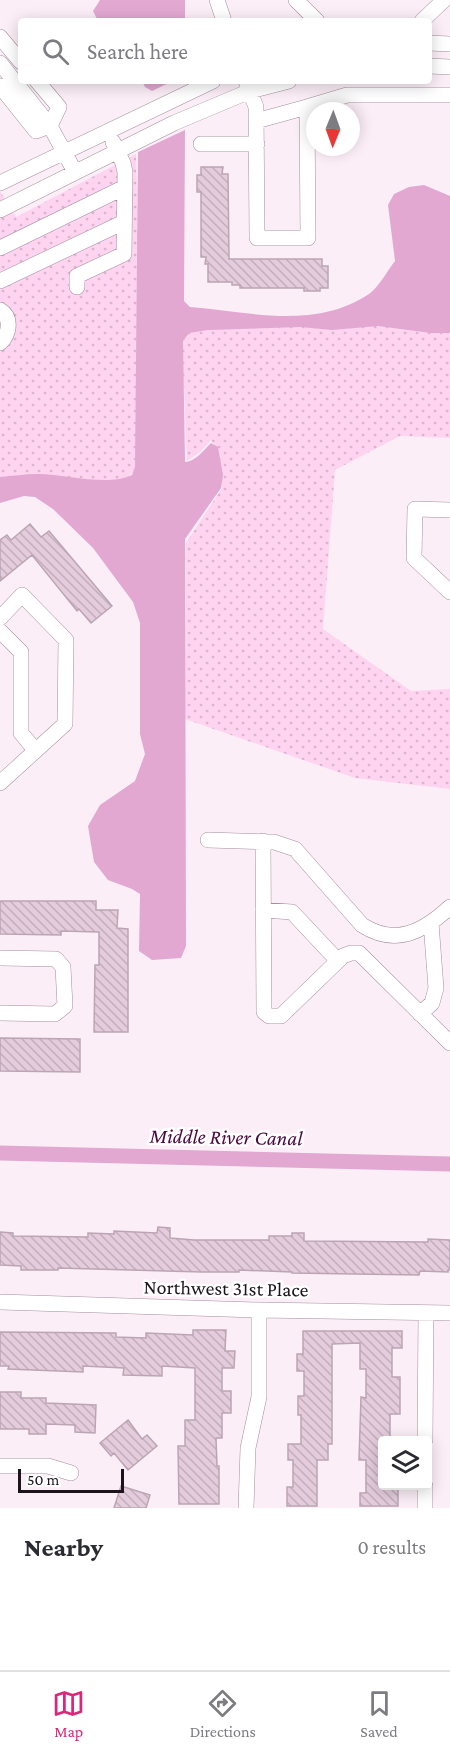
<!DOCTYPE html>
<style>
body{margin:0;font-family:"Crimson Pro",serif;background:#f7f7f7;color:#2b2b33}
.controls{position:absolute;right:18px;bottom:18px;display:grid;overflow:hidden;border-radius:6px;box-shadow:0 3px 15px #0003}
.controls button{width:54px;height:54px;display:grid;place-items:center;padding:0;border:0;border-bottom:2px solid #e1e1e2;background:#fff;color:#2b2b33;font:30px sans-serif}
.compass{position:absolute;left:306px;top:102px;width:54px;height:54px;border-radius:50%;background:#fff;box-shadow:0 3px 15px #0003;rotate:181deg}
.scale{position:absolute;left:18px;bottom:15px;width:106px;box-sizing:border-box;padding-left:6px;border:3px solid #1c141a;border-top:0;font-size:16px;line-height:21px;white-space:nowrap;color:#1c141a;-webkit-text-stroke:4px #fff;paint-order:stroke}
.list{margin:0;padding:0;list-style:none}
h2{display:flex;justify-content:space-between;align-items:center;height:78px;margin:0;padding:0 24px;font-size:26px}
h2 small{font-size:20px;font-weight:400;color:#7c7c81}
.icon{flex:none;width:33px;height:33px;fill:none;stroke:currentColor;stroke-width:2;stroke-linecap:round;stroke-linejoin:round}
.map{position:relative;flex:none;width:450px;height:1508px;overflow:hidden}
.search{position:absolute;background:#fff;box-shadow:0 3px 15px #0003;left:18px;right:18px;top:18px;height:66px;display:flex;align-items:center;gap:15px;box-sizing:border-box;padding:0 21px;border-radius:6px;color:#7c7c81;font-size:22px}
.sheet{height:162px;background:#fff}
nav{display:flex;justify-content:space-around;align-items:center;box-sizing:border-box;height:84px;border-top:2px solid #e1e1e2;background:#fff;font-size:16px;color:#7c7c81}
nav a{display:grid;justify-items:center;gap:3px}
nav .on{color:#db2777}
.map>svg:first-child{display:block}
.grass{fill:url(#grass-dots)}
.water{fill:#e2a8d1}
.lines{fill:none;stroke-linecap:round;stroke-linejoin:round}
.canal{stroke:#e2a8d1;stroke-width:15}
.building{fill:url(#building-back-hatch);stroke:#bba5b4;stroke-width:1.5}
.minor-casing{stroke:#a48e9d;stroke-width:16}
.minor{stroke:#fff;stroke-width:15}
.labels{text-anchor:middle;dominant-baseline:central;stroke-width:5;stroke-linejoin:round;paint-order:stroke}
.street-label{font-size:20px;fill:#1c141a;stroke:#fff}
.water-label{font-size:21px;font-style:italic;fill:#4c073f;stroke:#fff}
</style>
<div class="map">
<svg width="450" height="1508" viewBox="0 0 450 1508">
<defs>
<pattern id="grass-dots" width="8" height="8" patternUnits="userSpaceOnUse" patternTransform="scale(1.5)"><rect width="8" height="8" fill="#fed4f1"/><path d="M2 2h.1M6 6h.1" fill="none" stroke="#d9b5ce" stroke-width="1.8" stroke-linecap="round"/></pattern>
<pattern id="building-back-hatch" width="6" height="6" patternUnits="userSpaceOnUse" patternTransform="scale(1.5)"><rect width="6" height="6" fill="#e4ccdc"/><path d="M-1 5l2 2M0 0l6 6M5-1l2 2" fill="none" stroke="#c3aebc"/></pattern>
</defs>
<rect width="100%" height="100%" fill="#fceef7"/>
<path class="grass" d="M 136,154 L 141,372 L 180,329 L 316,323 L 450,327 L 450,438 L 400,436 L 335,470 L 323,629 L 411,691 L 450,689 L 450,789 L 355,778 L 185,719 L 186,543 L 222,488 L 219,452 L 211,440 L 200,452 L 187,461 L 184,385 L 137,383 L 136,470 L 124,480 L 0,481 L 0,191 L 16,217 Z"/>
<path class="water" d="M 100,0 L 185,0 L 185,21 L 98,21 L 93,11 Z
M 142,81 L 173,81 L 152,91 L 145,87 Z
M 185,130 L 184,301 L 190,307 C 250,312 315,330 369,294 C 379,287 387,271 395,261 L 388,205 L 394,194 L 409,187 L 424,185 L 450,196 L 450,333 L 431,333 L 378,326 L 332,330 L 301,327 L 208,330 L 189,333 L 183,341 L 185,462 C 195,462 204,450 211,443 L 218,447 L 223,475 L 221,488 L 185,539 L 186,946 L 181,958 L 152,960 L 139,951 L 140,894 L 132,889 L 108,880 L 94,862 L 88,826 L 100,805 L 135,781 L 145,754 L 140,734 L 140,623 L 133,602 L 93,548 L 53,509 L 35,497 L 24,496 L 0,503 L 0,477 C 13,476 25,474 38,474 C 66,474 107,487 132,475 L 135,467 L 138,152 Z"/>
<g class="lines">
<path class="canal" d="M 0,1153 L 450,1164"/>
</g>
<path class="building" d="M 201,167 L 223,167 L 222,174 L 228,174 L 229,259 L 322,259 L 322,266 L 328,266 L 328,288 L 320,288 L 320,291 L 304,291 L 304,288 L 240,288 L 240,285 L 232,285 L 232,282 L 208,282 L 208,264 L 205,264 L 206,257 L 201,257 L 201,192 L 197,192 L 197,175 L 201,175 Z
M 30,524 L 41,537 L 49,531 L 112,606 L 91,623 L 79,609 L 77,611 L 32,555 L 0,581 L 0,540 L 7,535 L 11,540 Z
M 0,901 L 96,901 L 96,910 L 118,910 L 117,928 L 128,929 L 128,1032 L 94,1032 L 95,965 L 99,965 L 99,932 L 61,931 L 61,935 L 0,934 Z
M 0,1038 L 80,1039 L 80,1072 L 0,1071 Z
M 158,1227 L 170,1228 L 170,1238 L 194,1240 L 269,1240 L 269,1236 L 292,1236 L 292,1233 L 304,1233 L 304,1241 L 428,1242 L 428,1239 L 450,1240 L 450,1270 L 448,1270 L 448,1272 L 420,1271 L 419,1275 L 292,1273 L 292,1272 L 239,1270 L 239,1272 L 202,1272 L 58,1268 L 58,1270 L 21,1270 L 21,1266 L 0,1265 L 0,1232 L 13,1233 L 13,1236 L 88,1237 L 88,1233 L 114,1234 L 114,1231 L 157,1233 Z
M 193,1330 L 226,1330 L 225,1351 L 235,1351 L 234,1368 L 222,1368 L 222,1391 L 231,1391 L 231,1413 L 222,1413 L 222,1438 L 216,1438 L 217,1466 L 219,1466 L 219,1504 L 179,1504 L 178,1446 L 185,1446 L 185,1420 L 195,1420 L 195,1368 L 162,1366 L 162,1376 L 123,1375 L 124,1368 L 83,1366 L 83,1372 L 8,1369 L 9,1366 L 0,1366 L 0,1332 L 116,1333 L 116,1337 L 146,1338 L 146,1333 L 193,1335 Z
M 303,1331 L 402,1331 L 402,1348 L 392,1348 L 392,1377 L 400,1377 L 400,1414 L 390,1414 L 390,1440 L 382,1440 L 382,1485 L 398,1485 L 398,1506 L 360,1506 L 360,1493 L 366,1493 L 366,1460 L 359,1460 L 361,1397 L 366,1398 L 366,1369 L 360,1369 L 360,1343 L 332,1344 L 332,1444 L 328,1444 L 328,1460 L 317,1460 L 317,1506 L 287,1506 L 287,1487 L 293,1487 L 293,1460 L 288,1460 L 288,1444 L 301,1444 L 301,1415 L 298,1415 L 298,1396 L 304,1396 L 304,1371 L 297,1371 L 297,1354 L 303,1354 Z
M 0,1392 L 21,1392 L 21,1398 L 46,1398 L 46,1403 L 96,1405 L 95,1433 L 75,1432 L 75,1425 L 46,1424 L 46,1434 L 29,1434 L 29,1429 L 0,1429 Z
M 128,1420 L 142,1439 L 147,1435 L 157,1446 L 128,1470 L 114,1453 L 111,1456 L 100,1443 Z
M 121,1486 L 150,1495 L 146,1508 L 114,1508 Z"/>
<g class="lines">
<g class="minor-casing">
<path id="minor" d="M 217,0 L 224,21
M 296,0 L 317,21
M 422,21 L 444,0
M 0,37 L 21,62
M 429,43 L 450,44
M 0,63 L 50,126 L 36,131 L 0,86
M 429,66 L 450,67
M 37,81 L 59,107 L 50,126 L 75,172
M 246,81 L 256,107 L 257,238 L 308,238 L 307,107 L 347,95 L 450,95
M 256,121 L 307,107
M 201,144 L 257,144
M 0,183 L 213,81
M 0,210 L 174,123 L 250,91 L 289,81
M 0,248 L 125,187
M 0,281 L 124,222
M 77,287 L 77,276 L 124,254 L 125,172 L 123,163 L 113,142
M 0,310 C 12,317 10,334 0,343
M 450,510 L 415,509 L 414,558 L 450,592
M 0,618 L 22,595 L 66,640 L 65,724 L 0,783
M 0,631 L 21,652 L 21,733 L 35,750
M 208,840 L 274,842 L 295,849 L 362,925 C 396,947 424,931 450,907
M 263,841 L 264,1012 L 269,1016 L 281,1016 L 343,956 L 351,953 L 359,953 L 450,1043
M 263,910 L 292,912 L 338,961
M 0,958 L 56,959 L 63,967 L 65,1006 L 55,1014 L 0,1013
M 420,1014 L 432,1003 L 436,988 L 431,923
M 0,1302 L 259,1310 L 450,1313
M 425,1440 L 426,1313
M 0,1466 L 48,1466 L 71,1473
M 246,1508 L 248,1448 L 259,1397 L 259,1310
M 425,1508 L 425,1486"/>
</g>
<use href="#minor" class="minor"/>
</g>
<g class="labels">
<g class="street-label">
<text transform="translate(226 1288) rotate(1)">Northwest 31st Place</text>
</g>
<g class="water-label">
<text transform="translate(226 1137) rotate(1)">Middle River Canal</text>
</g>
</g>
</svg>
<div class="controls">
<button><svg class="icon" aria-label="layers" viewBox="0 0 24 24"><path d="M12 4l9 5-9 5-9-5zM3 14l9 5 9-5"/></svg></button>
</div>
<svg class="compass" viewBox="-18 -18 36 36"><path d="M0-13l5 13h-10z" fill="#e53935"/><path d="M0 13l5-13h-10z" fill="#7c7c81"/></svg>
<div class="scale">50 m</div>
<div class="search"><svg class="icon" aria-label="search" viewBox="0 0 24 24"><circle cx="10" cy="10" r="6"/><path d="M15 15l6 6"/></svg>Search here</div>
</div>
<section class="sheet">
<h2>Nearby<small>0 results</small></h2>
<ul class="list">
</ul>
</section>
<nav>
<a class="on"><svg class="icon" aria-label="map" viewBox="0 0 24 24"><path d="M3 6l6-2 6 2 6-2v14l-6 2-6-2-6 2zM9 4v14M15 6v14"/></svg>Map</a>
<a><svg class="icon" aria-label="directions" viewBox="0 0 24 24"><path d="M12 3l9 9-9 9-9-9zM9 14v-3h6M13 9l2 2-2 2"/></svg>Directions</a>
<a><svg class="icon" aria-label="saved" viewBox="0 0 24 24"><path d="M7 4h10v16l-5-4-5 4z"/></svg>Saved</a>
</nav>
